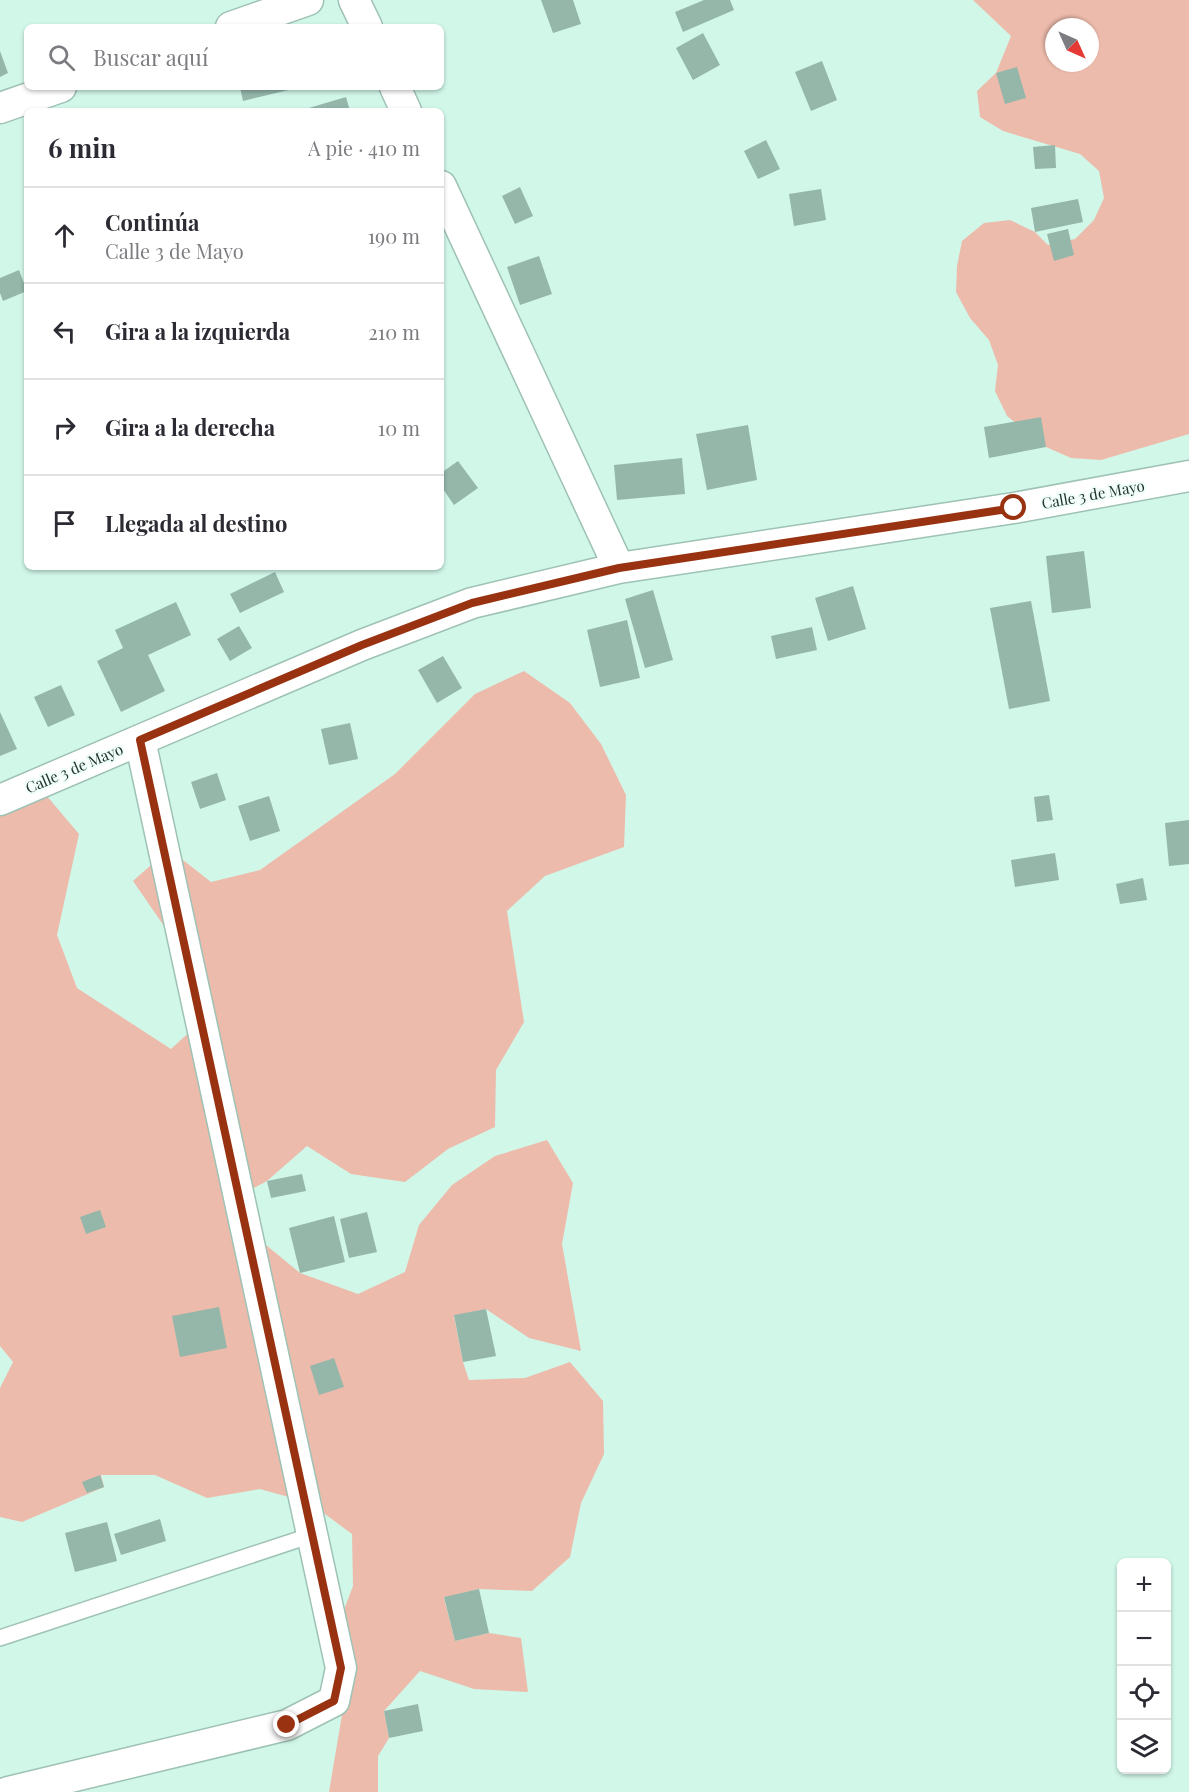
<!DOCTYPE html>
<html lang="es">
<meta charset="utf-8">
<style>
body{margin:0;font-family:"Playfair Display",serif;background:#f7f7f7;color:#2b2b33}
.controls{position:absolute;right:18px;bottom:18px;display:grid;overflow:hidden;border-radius:9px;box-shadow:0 2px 4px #0004}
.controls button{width:54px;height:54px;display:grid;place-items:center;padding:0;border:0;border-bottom:2px solid #e1e1e2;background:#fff;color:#2b2b33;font:30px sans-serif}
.compass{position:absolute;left:1045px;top:18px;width:54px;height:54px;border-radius:50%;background:#fff;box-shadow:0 2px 4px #0004;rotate:135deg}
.stop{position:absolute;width:18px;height:18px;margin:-14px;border:4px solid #993210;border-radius:50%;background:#fff}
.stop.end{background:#993210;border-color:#fff;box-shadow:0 2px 6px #0008}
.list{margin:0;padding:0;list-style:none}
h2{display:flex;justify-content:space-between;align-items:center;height:78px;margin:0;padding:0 24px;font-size:26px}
h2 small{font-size:20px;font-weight:400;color:#7c7c81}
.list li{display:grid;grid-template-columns:39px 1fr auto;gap:18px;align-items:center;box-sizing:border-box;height:96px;padding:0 24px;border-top:2px solid #e1e1e2}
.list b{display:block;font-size:22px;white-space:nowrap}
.list p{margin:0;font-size:20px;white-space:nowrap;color:#7c7c81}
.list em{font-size:20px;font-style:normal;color:#7c7c81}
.icon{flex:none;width:33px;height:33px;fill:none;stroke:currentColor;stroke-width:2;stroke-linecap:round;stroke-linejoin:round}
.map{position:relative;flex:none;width:1189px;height:1792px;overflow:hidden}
.search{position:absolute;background:#fff;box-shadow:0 2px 4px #0004;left:24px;top:24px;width:420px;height:66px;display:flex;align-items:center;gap:15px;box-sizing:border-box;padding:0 21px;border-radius:9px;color:#7c7c81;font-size:22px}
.panel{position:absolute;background:#fff;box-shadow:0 2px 4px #0004;left:24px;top:108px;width:420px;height:462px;border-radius:9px}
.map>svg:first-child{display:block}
.green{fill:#edbbac;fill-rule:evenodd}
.building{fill:#94b7aa}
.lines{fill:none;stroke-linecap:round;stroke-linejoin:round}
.service-casing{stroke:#9ec2b4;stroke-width:18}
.minor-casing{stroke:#9ec2b4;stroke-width:33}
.service{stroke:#fff;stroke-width:15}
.minor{stroke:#fff;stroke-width:30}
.route{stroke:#993210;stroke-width:8}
.labels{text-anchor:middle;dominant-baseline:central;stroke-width:4.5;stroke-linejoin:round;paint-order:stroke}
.street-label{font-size:15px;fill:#22312c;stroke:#f0fef9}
</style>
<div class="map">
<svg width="1189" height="1792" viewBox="0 0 1189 1792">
<rect width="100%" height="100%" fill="#d1f7e9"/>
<path class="green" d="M 973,0 L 1189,0 L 1189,434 L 1101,460 L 1071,458 L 1046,447 L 1007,416 L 995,391 L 998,365 L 989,340 L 970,318 L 956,292 L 957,266 L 962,241 L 984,223 L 1010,220 L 1035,232 L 1048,245 L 1075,239 L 1094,220 L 1104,198 L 1099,171 L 1080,154 L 1003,131 L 980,117 L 977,91 L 996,73 L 1011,36 ZM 1054,27 L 1090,27 L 1090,63 L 1054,63 Z
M 524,671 L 570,703 L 601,744 L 626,795 L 624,847 L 545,876 L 507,911 L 524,1022 L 496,1070 L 495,1127 L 448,1149 L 405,1182 L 351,1174 L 307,1146 L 267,1181 L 250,1190 L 260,1240 L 300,1273 L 358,1294 L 405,1272 L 419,1225 L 452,1185 L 495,1156 L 547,1140 L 573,1183 L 562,1244 L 581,1351 L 529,1338 L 486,1309 L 454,1316 L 463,1362 L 469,1380 L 525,1378 L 570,1362 L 603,1401 L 604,1454 L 581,1503 L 570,1557 L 532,1591 L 479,1589 L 444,1598 L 455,1641 L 489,1633 L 521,1638 L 528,1692 L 474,1689 L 420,1671 L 384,1711 L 389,1738 L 378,1756 L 378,1792 L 329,1792 L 346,1691 L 333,1639 L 353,1586 L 352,1534 L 310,1503 L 260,1489 L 207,1498 L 155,1475 L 101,1475 L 104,1487 L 22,1522 L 0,1517 L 0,1388 L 13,1362 L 0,1346 L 0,798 L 46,795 L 79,834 L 57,935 L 77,988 L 171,1049 L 209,1014 L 203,962 L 164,926 L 133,881 L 169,849 L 211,882 L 260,870 L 395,774 L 475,694 Z"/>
<path class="building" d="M 541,0 L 573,0 L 581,24 L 553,33 Z
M 704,0 L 730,0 L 734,10 L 683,32 L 675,12 Z
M 703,33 L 720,65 L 693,80 L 676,48 Z
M 0,51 L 8,73 L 0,77 Z
M 822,61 L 837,100 L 811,111 L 795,72 Z
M 1017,67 L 1026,98 L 1005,104 L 996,73 Z
M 240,87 L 297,87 L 297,88 L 243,101 Z
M 346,97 L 350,111 L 302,111 L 302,110 Z
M 766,140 L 780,169 L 758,179 L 744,151 Z
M 1055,145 L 1056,168 L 1035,169 L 1033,147 Z
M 520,187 L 533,216 L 515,224 L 502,196 Z
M 821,189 L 826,220 L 794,226 L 789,194 Z
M 1078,199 L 1083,222 L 1035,232 L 1031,208 Z
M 1068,229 L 1074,255 L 1054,261 L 1047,234 Z
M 539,256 L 552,294 L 520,305 L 507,267 Z
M 19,270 L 27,291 L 3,301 L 0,293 L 0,278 Z
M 1041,417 L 1046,447 L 989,458 L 984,427 Z
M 748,425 L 757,480 L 707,490 L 696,434 Z
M 682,458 L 685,494 L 617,500 L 614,465 Z
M 458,461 L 478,488 L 454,505 L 441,486 L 441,473 Z
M 1084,551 L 1091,608 L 1052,613 L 1046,556 Z
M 275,572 L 284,592 L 240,613 L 230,594 Z
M 853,586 L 866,629 L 828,641 L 815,598 Z
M 653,590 L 673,660 L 645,668 L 625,599 Z
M 1031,601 L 1050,701 L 1009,709 L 990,608 Z
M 176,602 L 191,635 L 148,655 L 165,691 L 121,712 L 97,661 L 123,648 L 115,630 Z
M 627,620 L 640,678 L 600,687 L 587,630 Z
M 239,626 L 252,648 L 230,661 L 217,639 Z
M 812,627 L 817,650 L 776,659 L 771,636 Z
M 443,656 L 462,688 L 437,703 L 418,670 Z
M 61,685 L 75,715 L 48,727 L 34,697 Z
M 0,712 L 17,749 L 0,756 Z
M 350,723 L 358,759 L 329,765 L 321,729 Z
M 217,773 L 226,800 L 200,809 L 191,782 Z
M 1049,795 L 1053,820 L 1037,822 L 1034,797 Z
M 269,796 L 280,831 L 250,841 L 238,806 Z
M 1189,820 L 1189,864 L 1169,866 L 1165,823 Z
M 1055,853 L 1059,880 L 1015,887 L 1011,860 Z
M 1143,878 L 1147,900 L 1120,904 L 1116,884 Z
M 302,1174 L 306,1191 L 271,1198 L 267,1181 Z
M 100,1210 L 106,1227 L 86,1234 L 80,1217 Z
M 367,1212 L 377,1252 L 349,1258 L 340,1219 Z
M 334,1216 L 345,1262 L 300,1273 L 289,1228 Z
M 219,1307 L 227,1348 L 180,1357 L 172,1316 Z
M 486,1309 L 496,1356 L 463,1362 L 454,1315 Z
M 334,1358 L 344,1387 L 319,1395 L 310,1366 Z
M 100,1475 L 104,1487 L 87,1493 L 82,1482 Z
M 160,1519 L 166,1541 L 121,1555 L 114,1534 Z
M 107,1522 L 117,1561 L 75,1572 L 65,1533 Z
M 479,1589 L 489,1633 L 455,1641 L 444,1597 Z
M 418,1704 L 423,1731 L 389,1738 L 384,1711 Z"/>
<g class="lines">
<g class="service-casing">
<path id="service" d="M 0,1638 L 312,1535"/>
</g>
<g class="minor-casing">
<path id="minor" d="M 354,0 L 367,27
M 231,27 L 308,0
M 395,87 L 406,111
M 0,108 L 61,87
M 441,186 L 619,568
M 0,800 L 362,645 L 472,603 L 619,568 L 1014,508 L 1189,476
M 8,1792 L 287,1725 L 334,1701 L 341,1668 L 140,740"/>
</g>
<use href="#service" class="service"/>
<use href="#minor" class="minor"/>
</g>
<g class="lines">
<path class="route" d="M 287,1725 L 334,1701 L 341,1668 L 140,740 L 362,645 L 472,603 L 619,568 L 1014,508"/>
</g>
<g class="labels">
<g class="street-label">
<text transform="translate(1093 494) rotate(-10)">Calle 3 de Mayo</text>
<text transform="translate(74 768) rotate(-23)">Calle 3 de Mayo</text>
</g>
</g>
</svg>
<div class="controls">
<button>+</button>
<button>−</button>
<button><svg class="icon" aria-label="locate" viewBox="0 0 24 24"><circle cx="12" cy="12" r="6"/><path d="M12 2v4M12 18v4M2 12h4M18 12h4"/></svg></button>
<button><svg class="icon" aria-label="layers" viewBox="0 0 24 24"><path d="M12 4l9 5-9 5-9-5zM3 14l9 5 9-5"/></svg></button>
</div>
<svg class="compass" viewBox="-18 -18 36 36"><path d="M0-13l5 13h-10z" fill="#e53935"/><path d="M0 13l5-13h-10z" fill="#7c7c81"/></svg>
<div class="stop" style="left:1014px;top:508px"></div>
<div class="stop end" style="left:287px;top:1725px"></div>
<div class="search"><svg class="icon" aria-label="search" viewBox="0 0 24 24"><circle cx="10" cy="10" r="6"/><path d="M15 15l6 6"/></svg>Buscar aquí</div>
<section class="panel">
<h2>6 min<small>A pie · 410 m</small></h2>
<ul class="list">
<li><svg class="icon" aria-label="ahead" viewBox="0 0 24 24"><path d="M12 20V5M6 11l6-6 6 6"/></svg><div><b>Continúa</b><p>Calle 3 de Mayo</p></div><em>190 m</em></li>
<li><svg class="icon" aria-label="left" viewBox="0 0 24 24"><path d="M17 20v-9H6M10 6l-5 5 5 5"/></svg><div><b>Gira a la izquierda</b></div><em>210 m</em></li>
<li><svg class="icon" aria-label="right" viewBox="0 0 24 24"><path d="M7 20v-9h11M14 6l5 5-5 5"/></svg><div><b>Gira a la derecha</b></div><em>10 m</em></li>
<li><svg class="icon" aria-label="arrive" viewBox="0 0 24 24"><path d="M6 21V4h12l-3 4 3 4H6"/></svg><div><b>Llegada al destino</b></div></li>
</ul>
</section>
</div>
